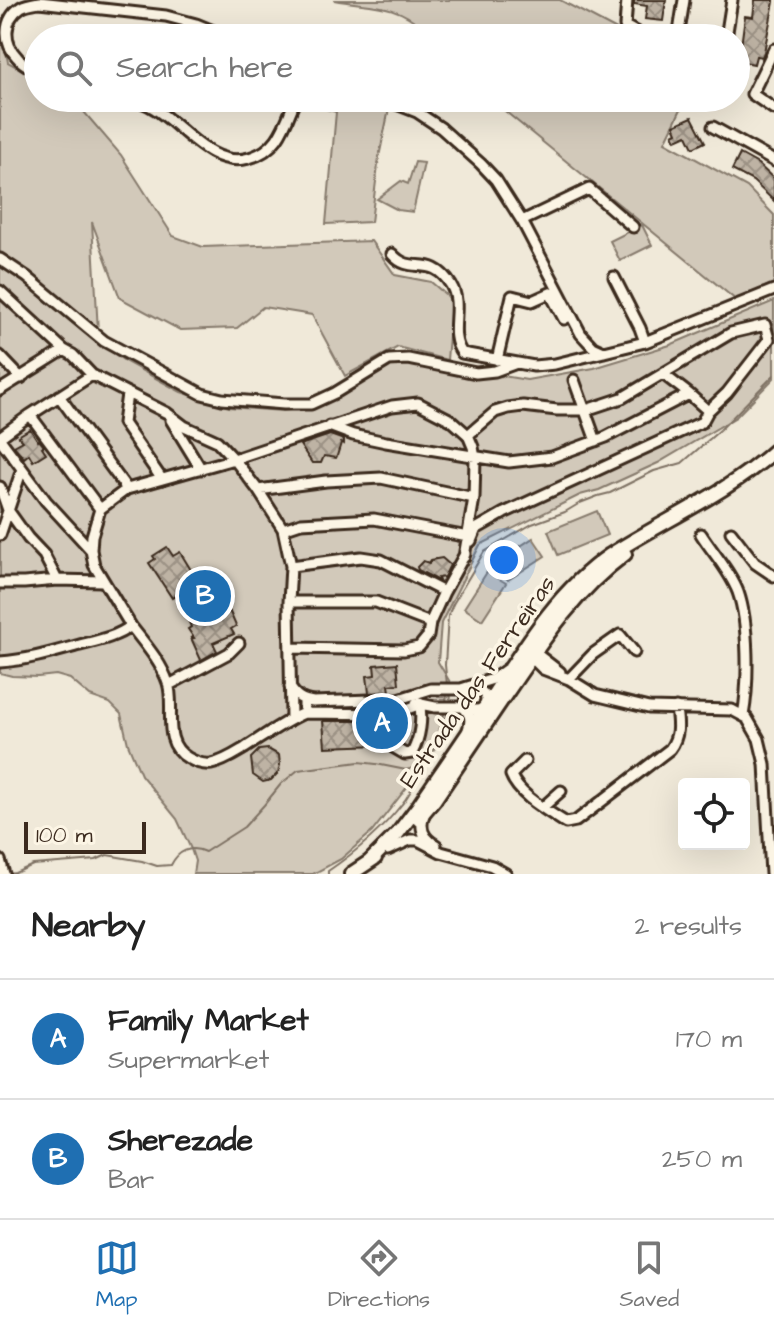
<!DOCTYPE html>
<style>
body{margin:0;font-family:"Architects Daughter",sans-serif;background:#f6f6f6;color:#222}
.controls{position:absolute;right:24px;bottom:24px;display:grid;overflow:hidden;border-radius:8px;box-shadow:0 8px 32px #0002}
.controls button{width:72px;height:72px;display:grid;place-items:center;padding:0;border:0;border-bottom:2px solid #e0e0e0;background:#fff;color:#222;font:40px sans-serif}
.scale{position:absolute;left:24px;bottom:20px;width:122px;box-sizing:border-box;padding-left:8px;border:4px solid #3b2a1e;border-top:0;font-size:22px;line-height:28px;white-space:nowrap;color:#3b2a1e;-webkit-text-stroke:6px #fcf5e5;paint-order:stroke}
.you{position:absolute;left:504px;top:560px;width:28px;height:28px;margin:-20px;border:6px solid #fff;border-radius:50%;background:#1a73e8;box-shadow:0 0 0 12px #1a73e833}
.badge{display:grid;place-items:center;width:52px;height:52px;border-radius:50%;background:#1f6fb2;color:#fff;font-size:26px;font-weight:700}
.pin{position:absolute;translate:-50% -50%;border:4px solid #fff;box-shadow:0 2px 8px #0006}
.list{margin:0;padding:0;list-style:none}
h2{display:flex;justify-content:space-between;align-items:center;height:104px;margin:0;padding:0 32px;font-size:34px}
h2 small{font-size:26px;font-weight:400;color:#767676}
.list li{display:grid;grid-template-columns:52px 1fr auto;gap:24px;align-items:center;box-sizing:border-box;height:120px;padding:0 32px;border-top:2px solid #e0e0e0}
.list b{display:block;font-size:30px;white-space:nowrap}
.list p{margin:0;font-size:26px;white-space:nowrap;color:#767676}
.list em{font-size:26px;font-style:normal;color:#767676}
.icon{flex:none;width:44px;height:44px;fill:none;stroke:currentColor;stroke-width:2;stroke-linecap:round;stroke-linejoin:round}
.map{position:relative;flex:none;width:774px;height:874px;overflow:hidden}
.search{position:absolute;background:#fff;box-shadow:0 8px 32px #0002;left:24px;right:24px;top:24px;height:88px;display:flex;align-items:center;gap:20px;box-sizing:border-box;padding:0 28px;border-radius:44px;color:#767676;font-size:30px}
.sheet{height:344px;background:#fff}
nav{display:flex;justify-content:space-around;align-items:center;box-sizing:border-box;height:112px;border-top:2px solid #e0e0e0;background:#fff;font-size:22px;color:#767676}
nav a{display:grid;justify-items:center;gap:4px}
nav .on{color:#1f6fb2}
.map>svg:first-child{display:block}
.green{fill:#d2c9ba;stroke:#867a6c;stroke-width:2}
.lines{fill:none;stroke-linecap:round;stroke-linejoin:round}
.stream{stroke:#7e7163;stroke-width:2}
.building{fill:url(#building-cross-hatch);stroke:#3b2a1e;stroke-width:2}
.minor-casing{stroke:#3b2a1e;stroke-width:15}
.major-casing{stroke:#3b2a1e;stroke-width:18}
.minor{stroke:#fcf5e5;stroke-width:9}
.major{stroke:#fcf5e5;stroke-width:12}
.labels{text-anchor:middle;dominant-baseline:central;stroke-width:7;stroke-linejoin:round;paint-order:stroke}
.street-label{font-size:24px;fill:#3b2a1e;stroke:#fcf5e5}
</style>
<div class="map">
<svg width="774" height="874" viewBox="0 0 774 874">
<defs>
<pattern id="building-cross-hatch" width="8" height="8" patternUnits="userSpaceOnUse" patternTransform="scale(2)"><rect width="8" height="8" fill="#beb3a4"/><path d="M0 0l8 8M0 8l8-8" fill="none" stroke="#9c9285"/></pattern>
</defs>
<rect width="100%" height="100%" fill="#f0e9d9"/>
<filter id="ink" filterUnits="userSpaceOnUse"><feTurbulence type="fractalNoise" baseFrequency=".0125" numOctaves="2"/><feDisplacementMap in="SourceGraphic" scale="16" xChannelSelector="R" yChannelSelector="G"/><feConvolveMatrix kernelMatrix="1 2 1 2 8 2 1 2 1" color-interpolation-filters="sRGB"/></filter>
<g filter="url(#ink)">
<path class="green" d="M 334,0 L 560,0 L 632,38 L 431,38 L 430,35 L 440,26 L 423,28 C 394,2 370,7 334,0 Z
M 0,21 L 8,62 L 38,79 L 38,98 L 73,99 L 121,155 L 173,236 L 203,247 L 371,241 L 395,275 L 431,282 L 452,300 L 447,360 L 398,347 L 345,376 L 312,315 L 263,307 L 237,328 L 180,330 L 120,298 L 92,222 L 98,332 L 0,255 Z
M 305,98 L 363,98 L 389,109 L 379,157 L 371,222 L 326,224 L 336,112 L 304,102 Z
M 489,98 L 668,98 L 682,107 L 665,142 L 747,187 L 774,215 L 774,283 L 736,300 Z
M 415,162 L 424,163 L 413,212 L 398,210 L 377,199 L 401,181 L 408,184 Z
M 642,225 L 652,245 L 620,261 L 610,241 Z
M 0,264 L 22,280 L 83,332 L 126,362 L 181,392 L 229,407 L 283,411 L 321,406 L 389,365 L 407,363 L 468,377 L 503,376 L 527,380 L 594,368 L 670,345 L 774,301 L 774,378 L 736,417 L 658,463 L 599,490 L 580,495 L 480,545 L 441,623 L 438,662 L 450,682 L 451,705 L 432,755 L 372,832 L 341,859 L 313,874 L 193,874 L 195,861 L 191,849 L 177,819 L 141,775 L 128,744 L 121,714 L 110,703 L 90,696 L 70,679 L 56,675 L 38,677 L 12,676 L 0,673 Z
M 597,511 L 607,535 L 558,555 L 548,531 Z
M 533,538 L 545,556 L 508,580 L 496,562 Z
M 487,572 L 506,583 L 482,620 L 464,608 Z"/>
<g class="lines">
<path class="stream" d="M 447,685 L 445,665 L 448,616 L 453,604 L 484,552 L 532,524 L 565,512 L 580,503 L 598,496 L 610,493 L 654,471 L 682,463 L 720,430 L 774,375
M 446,705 L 447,691
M 9,874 L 15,873 L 33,865 L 96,860 L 107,855 L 142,861 L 157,866 L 171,865 C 178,851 190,845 205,852 L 244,827 L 264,805 L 281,784 L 298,770 L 359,762 L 376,764 L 406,770 L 425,765 L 436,741 L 445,711
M 328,874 L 328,871 C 356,852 381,831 402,804 C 411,793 417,779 424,766"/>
</g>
<path class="building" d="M 634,0 L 666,0 L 663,21 L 645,19 L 647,6 L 634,4 Z
M 755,0 L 774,0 L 774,2 L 764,52 L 762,57 L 756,56 L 754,64 L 739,61 L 745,16 L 753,17 Z
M 692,117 L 705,142 L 693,148 L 687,135 L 676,140 L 673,134 L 677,132 L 674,125 Z
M 740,154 L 758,164 L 774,179 L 774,201 L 753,181 L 732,170 Z
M 30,429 L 38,441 L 39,440 L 44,446 L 42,447 L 46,453 L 33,461 L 29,454 L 24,458 L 14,446 L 23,441 L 18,436 Z
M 330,435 L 344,440 L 344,444 L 341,443 L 337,456 L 336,458 L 324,456 L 321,463 L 312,463 L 300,445 Z
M 167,547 L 173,556 L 180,552 L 202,588 L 213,615 L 229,610 L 236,626 L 231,629 L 234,634 L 213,643 L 217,651 L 201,660 L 191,638 L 194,638 L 188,629 L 191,627 L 180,600 L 178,601 L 175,596 L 172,598 L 149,563 L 155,559 L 153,556 Z
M 442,558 L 450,565 L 444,577 L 438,578 L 439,581 L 418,570 L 417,567 L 423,561 L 429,563 L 431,560 Z
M 397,663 L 399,684 L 389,685 L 390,692 L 369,693 L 367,676 L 375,675 L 374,665 Z
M 323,721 L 384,721 L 385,735 L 381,735 L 381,745 L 325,747 Z
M 268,749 L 279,755 L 280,765 L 278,773 L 271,780 L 263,782 L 253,775 L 251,758 L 259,750 Z"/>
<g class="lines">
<g class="minor-casing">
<path id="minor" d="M 627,0 L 625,26 L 646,38
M 190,38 L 196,24
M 674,38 L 679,32 L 684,0
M 726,38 L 732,0
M 774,49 L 752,94 L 774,109
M 38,72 C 31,68 22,64 17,57 C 3,43 3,19 21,7 C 26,4 33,3 39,2 L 166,16 L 196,24 L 230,38
M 126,98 C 135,100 147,103 155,109 C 184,127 212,169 249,158 C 279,150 285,124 296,98
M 381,98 L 417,112 L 441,128 L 481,164 L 496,180 L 522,221 L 581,334 L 593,347 L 604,352
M 713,127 L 774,161
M 522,221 L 589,189 L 633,227
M 392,254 C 412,277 430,252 451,285 C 464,306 447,333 462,353 L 534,366 L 555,364 L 645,342 L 774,290
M 0,259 L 27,277 L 104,341 L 202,394 L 222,399 L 284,404 L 311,404 L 335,393 L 389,360 L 408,359 L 476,373 L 495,371 L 514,364
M 614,277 L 640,328 L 645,342
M 0,291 L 64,350 L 73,355 L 92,375
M 0,356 L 21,378
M 497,360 L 512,296 L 532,301 L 550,293 L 564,319 L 571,315
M 663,374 L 689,394
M 574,380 L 596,441
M 0,390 L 64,350
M 127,394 L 123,423 L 161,478
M 59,396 L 127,489
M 171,420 L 201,469
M 329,426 L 353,435 L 386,442 L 509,462 L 552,457 L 606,437 L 689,394 L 708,411
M 468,435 L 495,412 L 508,408 L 523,406 L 557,410 L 586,410 L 622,398 L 731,333 L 765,325 L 769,339 L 727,393 L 708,411 L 702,422 L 504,513 L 476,529 L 471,541
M 0,437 L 30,415
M 0,439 L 46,501 L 91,550 L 94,565 L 131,626 C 115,638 95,641 76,646 C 51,653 27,660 0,662
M 0,487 L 8,510 L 28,538 L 44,555 L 57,580
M 258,490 L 326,481 L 381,478 L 474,498
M 283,529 L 301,523 L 374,519 L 468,537 L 471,534
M 731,532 L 755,563 L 774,576
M 701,534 C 713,553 730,571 738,592 C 749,623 749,683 743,716
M 0,535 L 22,469
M 91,550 L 92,536 L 100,509
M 291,566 L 361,557 L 381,560 L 444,592
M 0,583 L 24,583 L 57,580 L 103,581
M 289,602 L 376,602 L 430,623
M 131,626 C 145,644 161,662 168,683 C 176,708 160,742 188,758 C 195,762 203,765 211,764 C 223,762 235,754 245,748 C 264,736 283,722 304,713 L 304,700
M 291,648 L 404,650 L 419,647 L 428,636 L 430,623 L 444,592 L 465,554
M 532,651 L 533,659 L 543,669 L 569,679 L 595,695 L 649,708 L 732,710 L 747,718 L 759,739 L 765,764 L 771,874
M 529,654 L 538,655 L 560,672
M 569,679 L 593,654 L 620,635 L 634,652
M 169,685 L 229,653 L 239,643
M 290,687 C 296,697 302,700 313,702 L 399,699 L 431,689 L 461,689 L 493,679 L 507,669
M466 700a10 10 0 1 1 20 0a10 10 0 1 1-20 0Z
M 416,703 L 435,707 L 463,707 C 471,714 471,721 468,730
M 304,713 L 393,714 L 421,704
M 393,714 L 393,747 L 405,754 L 412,753 C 420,738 423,718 419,702
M 291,719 L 289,602 L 291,566 L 283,529 L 258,490 L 234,459 L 217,441 L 184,426 L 167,413 L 92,375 L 30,415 L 100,509 L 127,489 L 234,459 L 392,406 L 418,403 L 451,420 L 468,435 L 473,447 L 475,458 L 474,498 L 464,557
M 525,761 L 511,775 C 519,796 548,811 566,823 L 576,821 L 670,749 C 680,735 678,724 676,708
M 543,807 L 561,791
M 424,815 C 419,828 423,838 436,845
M 388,850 L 410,840 L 418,840 L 441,852 L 492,866 L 506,874
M 0,860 L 4,874"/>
</g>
<g class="major-casing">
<path id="major" d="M 418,819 L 435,799 C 459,763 484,727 508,691 C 542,641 576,590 625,554
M 370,861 L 398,833 L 417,808 C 440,774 464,740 486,706 C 522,651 555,593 610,555 C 664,520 726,494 774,451
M 351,874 L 375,858"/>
</g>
<use href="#minor" class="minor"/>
<use href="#major" class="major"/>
</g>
</g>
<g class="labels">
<g class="street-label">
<text transform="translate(478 682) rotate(-55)">Estrada das Ferreiras</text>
</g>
</g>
</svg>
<div class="controls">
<button><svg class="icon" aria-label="locate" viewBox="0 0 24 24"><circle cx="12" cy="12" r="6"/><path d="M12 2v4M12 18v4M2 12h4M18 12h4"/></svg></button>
</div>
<div class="scale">100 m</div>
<div class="you"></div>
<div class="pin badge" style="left:382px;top:723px">A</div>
<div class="pin badge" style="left:205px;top:596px">B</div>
<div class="search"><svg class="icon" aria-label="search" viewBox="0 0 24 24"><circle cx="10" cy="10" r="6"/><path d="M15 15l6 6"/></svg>Search here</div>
</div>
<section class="sheet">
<h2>Nearby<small>2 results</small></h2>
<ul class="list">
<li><span class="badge">A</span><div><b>Family Market</b><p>Supermarket</p></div><em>170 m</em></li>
<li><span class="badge">B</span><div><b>Sherezade</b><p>Bar</p></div><em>250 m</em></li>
</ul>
</section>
<nav>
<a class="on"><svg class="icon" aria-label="map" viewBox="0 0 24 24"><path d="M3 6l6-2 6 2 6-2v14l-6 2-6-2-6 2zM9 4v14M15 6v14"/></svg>Map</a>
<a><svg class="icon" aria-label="directions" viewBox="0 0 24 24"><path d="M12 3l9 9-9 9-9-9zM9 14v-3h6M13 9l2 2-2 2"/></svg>Directions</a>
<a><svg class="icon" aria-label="saved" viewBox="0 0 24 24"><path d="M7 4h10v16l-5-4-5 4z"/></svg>Saved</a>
</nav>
